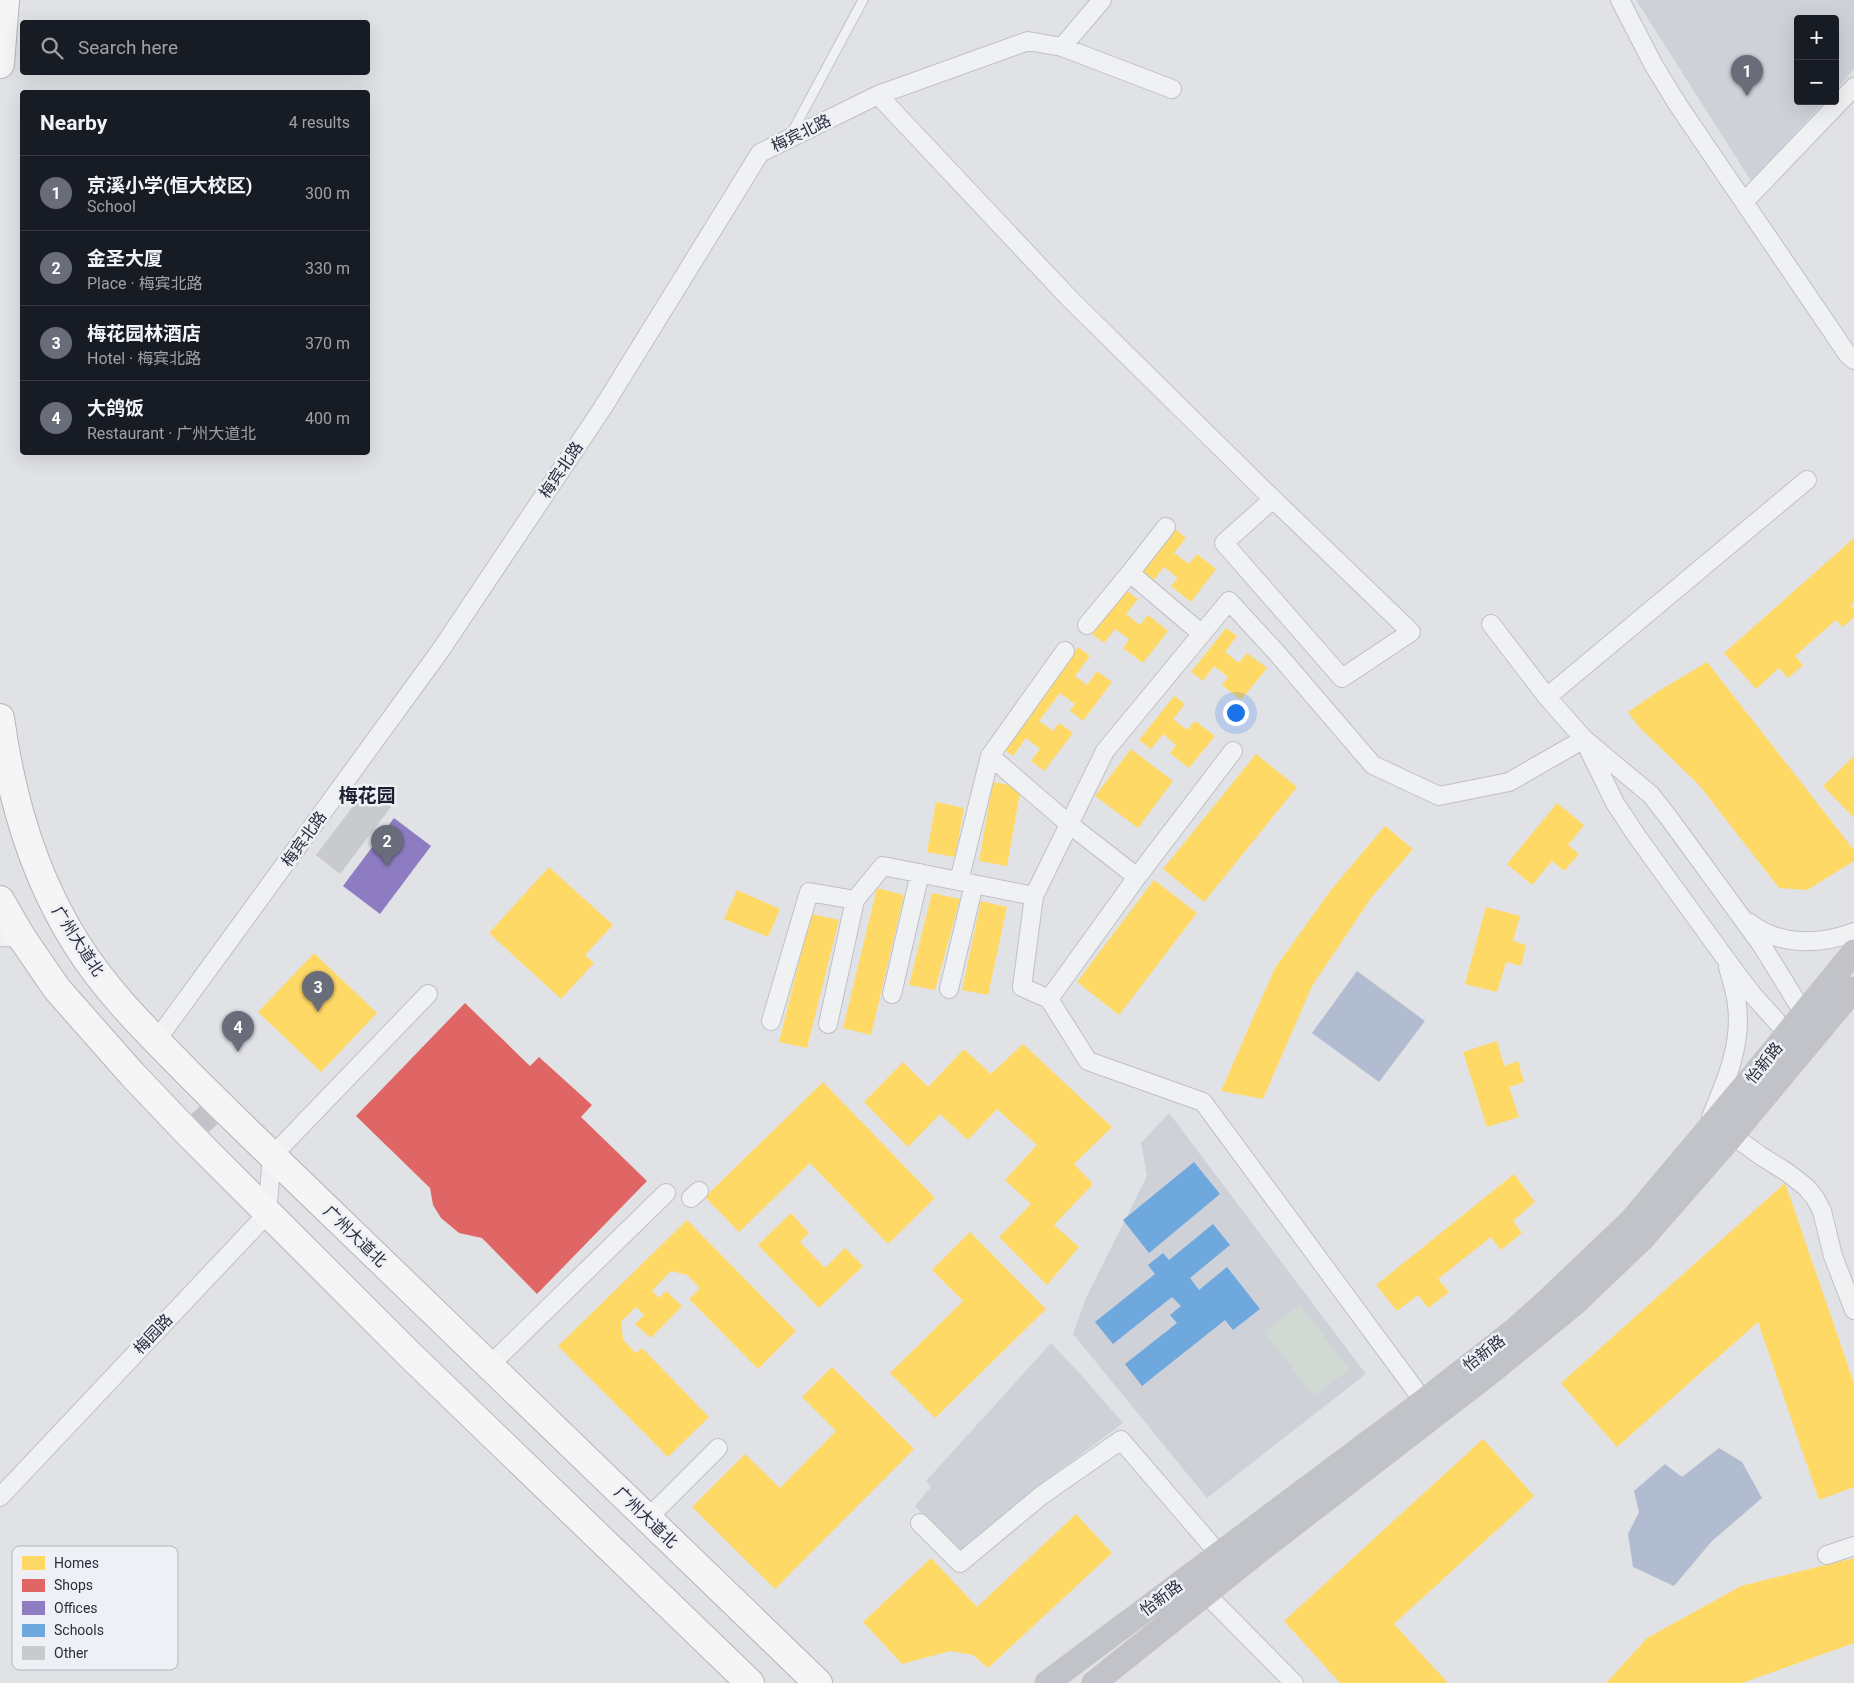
<!DOCTYPE html>
<meta charset="utf-8">
<style>
body{margin:0;font-family:Roboto,"Noto Sans SC",sans-serif;background:#20242c;color:#f1f3f6}
.controls{position:absolute;right:15px;top:15px;display:grid;overflow:hidden;border-radius:5px;box-shadow:0 5px 20px #0002}
.controls button{width:45px;height:45px;display:grid;place-items:center;padding:0;border:0;border-bottom:1px solid #363941;background:#171b24;color:#f1f3f6;font:25px sans-serif}
.you{position:absolute;left:1235px;top:712px;width:18px;height:18px;margin:-12px;border:4px solid #fff;border-radius:50%;background:#1a73e8;box-shadow:0 0 0 8px #1a73e833}
.badge{display:grid;place-items:center;width:32px;height:32px;border-radius:50%;background:#696d79;color:#fff;font-size:16px;font-weight:700}
.pin{position:absolute;translate:-50% -41px;filter:drop-shadow(0 1px 2px #0008)}
.pin::after{content:'';position:absolute;top:26px;width:18px;height:15px;background:inherit;clip-path:polygon(0 0,100% 0,50% 100%)}
.list{margin:0;padding:0;list-style:none}
h2{display:flex;justify-content:space-between;align-items:center;height:65px;margin:0;padding:0 20px;font-size:21px}
h2 small{font-size:16px;font-weight:400;color:#9ea1a6}
.list li{display:grid;grid-template-columns:32px 1fr auto;gap:15px;align-items:center;box-sizing:border-box;height:75px;padding:0 20px;border-top:1px solid #363941}
.list b{display:block;font-size:19px;white-space:nowrap}
.list p{margin:0;font-size:16px;white-space:nowrap;color:#9ea1a6}
.list em{font-size:16px;font-style:normal;color:#9ea1a6}
.icon{flex:none;width:28px;height:28px;fill:none;stroke:currentColor;stroke-width:2;stroke-linecap:round;stroke-linejoin:round}
.map{position:relative;flex:none;width:1854px;height:1683px;overflow:hidden}
.search{position:absolute;background:#171b24;box-shadow:0 5px 20px #0002;left:20px;top:20px;width:350px;height:55px;display:flex;align-items:center;gap:12px;box-sizing:border-box;padding:0 18px;border-radius:5px;color:#9ea1a6;font-size:19px}
.panel{position:absolute;background:#171b24;box-shadow:0 5px 20px #0002;left:20px;top:90px;width:350px;height:365px;border-radius:5px}
.map>svg:first-child{display:block}
.built{fill:#cfd1d9}
.green{fill:#d0d9d2}
.water{fill:#b1bcd0}
.homes{fill:#ffd966}
.shops{fill:#e06666}
.offices{fill:#8e7cc3}
.schools{fill:#6fa8dc}
.building{fill:#c9cace}
.lines{fill:none;stroke-linecap:round;stroke-linejoin:round}
.lane-casing{stroke:#bfc0c4;stroke-width:11}
.street-casing{stroke:#bfc0c4;stroke-width:20}
.highway-casing{stroke:#b4b5ba;stroke-width:30}
.lane{stroke:#f0f1f3;stroke-width:9}
.street{stroke:#f0f1f3;stroke-width:18}
.secondary{stroke:#c2c3c8;stroke-width:25}
.highway{stroke:#f5f5f6;stroke-width:28}
.labels{text-anchor:middle;dominant-baseline:central;stroke-width:5;stroke-linejoin:round;paint-order:stroke}
.street-label{font-size:16px;fill:#292e3e;stroke:#eff0f5}
.quarter-label{font-size:19px;font-weight:bold;fill:#1b1f2f;stroke:#eff0f5}
.key{fill:#eff0f5;stroke:#b4b6be;stroke-width:1}
.key-label{font-size:14px;fill:#292e3e}
</style>
<div class="map">
<svg width="1854" height="1683" viewBox="0 0 1854 1683">
<rect width="100%" height="100%" fill="#e1e2e6"/>
<path class="built" d="M 1636,0 L 1854,0 L 1854,69 L 1835,90 L 1835,19 L 1798,19 L 1798,101 L 1825,101 L 1751,181 Z
M 1169,1113 L 1366,1374 L 1207,1498 L 1073,1334 L 1086,1298 L 1147,1176 L 1141,1143 Z
M 1051,1343 L 1082,1376 L 1123,1423 L 1045,1481 L 960,1554 L 915,1506 L 931,1487 L 926,1481 Z"/>
<path class="green" d="M 1300,1305 L 1350,1369 L 1314,1396 L 1264,1332 Z"/>
<path class="water" d="M 1357,971 L 1425,1021 L 1379,1082 L 1312,1033 Z
M 1719,1448 L 1742,1462 L 1762,1498 L 1712,1541 L 1674,1586 L 1633,1567 L 1628,1534 L 1639,1512 L 1634,1491 L 1665,1464 L 1682,1477 Z"/>
<path class="homes" d="M 1175,529 L 1186,538 L 1174,553 L 1189,564 L 1197,554 L 1216,569 L 1191,602 L 1171,586 L 1178,578 L 1164,567 L 1152,582 L 1141,573 Z
M 1854,538 L 1854,602 L 1851,605 L 1854,609 L 1854,617 L 1843,627 L 1836,620 L 1795,656 L 1803,665 L 1788,678 L 1779,668 L 1756,689 L 1724,653 Z
M 1127,591 L 1138,599 L 1126,614 L 1140,625 L 1148,615 L 1168,631 L 1143,663 L 1123,648 L 1129,639 L 1115,629 L 1104,643 L 1092,634 Z
M 1226,628 L 1237,636 L 1225,652 L 1239,663 L 1247,653 L 1267,668 L 1241,700 L 1222,685 L 1228,677 L 1214,666 L 1203,681 L 1191,672 Z
M 1078,647 L 1090,656 L 1075,676 L 1087,685 L 1097,671 L 1112,682 L 1083,721 L 1070,711 L 1075,704 L 1060,693 L 1039,721 L 1053,731 L 1059,723 L 1073,733 L 1044,771 L 1031,761 L 1040,749 L 1026,738 L 1013,756 L 1002,748 Z
M 1707,662 L 1854,850 L 1854,861 L 1807,890 L 1779,888 L 1699,785 L 1639,727 L 1628,712 L 1657,692 Z
M 1174,696 L 1185,704 L 1173,719 L 1187,730 L 1195,721 L 1215,736 L 1189,768 L 1170,753 L 1176,745 L 1163,734 L 1151,749 L 1139,740 Z
M 1131,749 L 1173,781 L 1138,828 L 1095,796 Z
M 1256,754 L 1297,787 L 1204,902 L 1163,869 Z
M 1854,756 L 1854,818 L 1823,786 Z
M 993,782 L 1021,787 L 1007,866 L 979,861 Z
M 936,802 L 964,808 L 955,857 L 927,852 Z
M 1557,803 L 1584,825 L 1568,845 L 1579,854 L 1564,871 L 1552,861 L 1532,885 L 1507,864 Z
M 1385,826 L 1413,849 L 1371,898 L 1312,986 L 1263,1099 L 1221,1091 L 1275,968 L 1331,890 Z
M 549,867 L 613,925 L 585,955 L 594,963 L 561,999 L 489,933 Z
M 1154,880 L 1197,913 L 1119,1015 L 1077,982 Z
M 877,888 L 904,895 L 871,1035 L 843,1028 Z
M 737,890 L 780,909 L 768,937 L 724,919 Z
M 932,893 L 960,899 L 935,990 L 909,985 Z
M 981,901 L 1007,907 L 988,995 L 962,990 Z
M 1486,907 L 1520,916 L 1513,941 L 1526,945 L 1521,966 L 1506,962 L 1497,992 L 1465,984 Z
M 811,914 L 839,920 L 807,1048 L 779,1042 Z
M 314,953 L 377,1013 L 321,1072 L 258,1012 Z
M 1497,1041 L 1504,1066 L 1518,1061 L 1524,1082 L 1509,1087 L 1519,1117 L 1487,1127 L 1463,1052 Z
M 1023,1044 L 1112,1127 L 1074,1164 L 1093,1184 L 1054,1225 L 1079,1247 L 1047,1285 L 999,1237 L 1031,1204 L 1005,1180 L 1037,1145 L 997,1109 L 968,1140 L 940,1114 L 908,1147 L 864,1102 L 903,1062 L 928,1087 L 964,1049 L 991,1074 Z
M 823,1082 L 935,1198 L 888,1244 L 810,1163 L 739,1232 L 705,1197 Z
M 1514,1174 L 1535,1202 L 1513,1221 L 1522,1233 L 1501,1250 L 1491,1237 L 1438,1279 L 1449,1292 L 1428,1308 L 1418,1295 L 1397,1311 L 1376,1285 Z
M 1785,1183 L 1854,1383 L 1854,1487 L 1819,1500 L 1758,1322 L 1617,1447 L 1561,1383 Z
M 791,1213 L 809,1233 L 800,1242 L 825,1268 L 845,1248 L 863,1266 L 819,1308 L 758,1245 Z
M 687,1220 L 796,1331 L 758,1369 L 689,1299 L 700,1288 L 687,1275 L 671,1271 L 652,1291 L 659,1298 L 666,1291 L 682,1306 L 651,1338 L 635,1324 L 644,1315 L 636,1307 L 621,1322 L 623,1340 L 636,1353 L 642,1348 L 709,1417 L 668,1457 L 558,1346 Z
M 970,1232 L 1046,1309 L 935,1418 L 890,1373 L 963,1301 L 932,1270 Z
M 832,1367 L 914,1449 L 775,1589 L 692,1507 L 745,1454 L 780,1488 L 836,1431 L 802,1397 Z
M 1483,1439 L 1534,1496 L 1394,1624 L 1448,1683 L 1340,1683 L 1284,1621 Z
M 1076,1514 L 1112,1553 L 988,1668 L 973,1655 L 950,1651 L 902,1664 L 863,1622 L 931,1558 L 977,1607 Z
M 1854,1558 L 1854,1643 L 1742,1683 L 1606,1683 L 1647,1638 L 1741,1586 Z"/>
<path class="shops" d="M 465,1003 L 530,1066 L 539,1057 L 592,1105 L 581,1117 L 647,1181 L 537,1294 L 482,1238 L 459,1233 L 441,1218 L 433,1205 L 430,1188 L 356,1116 Z"/>
<path class="offices" d="M 394,818 L 431,846 L 380,914 L 343,886 Z"/>
<path class="schools" d="M 1194,1162 L 1220,1194 L 1149,1253 L 1123,1220 Z
M 1213,1224 L 1230,1245 L 1190,1278 L 1199,1290 L 1227,1267 L 1260,1309 L 1233,1330 L 1225,1320 L 1142,1386 L 1125,1364 L 1177,1323 L 1170,1315 L 1181,1306 L 1172,1297 L 1113,1344 L 1095,1322 L 1155,1274 L 1148,1265 L 1163,1253 L 1169,1260 Z"/>
<path class="building" d="M 370,784 L 394,803 L 340,874 L 316,855 Z"/>
<g class="lines">
<g class="lane-casing">
<path id="lane" d="M 790,136 L 863,0"/>
</g>
<g class="street-casing">
<path id="street" d="M 1620,0 L 1653,64 L 1678,105 L 1848,355 L 1854,360
M 1062,47 L 1102,0
M 878,95 L 1070,299 L 1273,499 L 1411,632 L 1342,678 L 1224,543 L 1273,499
M 1744,202 L 1854,87
M 1130,573 L 1166,527
M 1491,624 L 1547,697 L 1584,739 L 1651,795 L 1669,818 L 1761,944 L 1804,1014 L 1807,1022
M 1087,625 L 1130,573 L 1202,634
M 1547,697 L 1807,480
M 1587,746 L 1615,803 L 1636,835 L 1728,962 L 1752,994 L 1788,1034 L 1798,1036
M 990,756 L 1065,651
M 1137,877 L 1233,751
M 959,881 L 990,756 L 1069,824 L 1137,877 L 1049,999
M 1750,923 C 1778,946 1821,945 1854,932
M 0,937 L 22,938
M 949,989 L 974,884
M 892,994 L 920,873
M 771,1021 L 809,892 L 855,900 L 883,866 L 1034,896
M 828,1024 L 855,900
M 156,1041 L 440,651 L 602,409 L 760,153 L 878,95 L 1028,41 L 1062,47 L 1172,89
M 1711,1117 C 1726,1081 1742,1045 1737,1005 C 1736,992 1731,979 1728,967
M 1732,1135 L 1761,1156 L 1788,1173 L 1806,1187 L 1815,1198 L 1822,1211 L 1833,1256 L 1854,1310
M 691,1198 L 699,1191
M 490,1365 L 666,1193
M 1430,1410 L 1203,1102 L 1088,1061 L 1049,999 L 1022,987 L 1034,896 L 1105,751 L 1229,601 L 1276,652 L 1373,765 L 1439,796 L 1509,782 L 1584,739
M 0,1497 L 267,1214 L 272,1156 L 428,994
M 648,1518 L 718,1448
M 920,1523 L 960,1563 L 1042,1495 L 1121,1440 L 1219,1554
M 1827,1555 L 1854,1546
M 1205,1593 L 1294,1683"/>
</g>
<g class="highway-casing">
<path id="highway" d="M 0,64 L 5,0
M 0,718 C 11,798 33,875 76,943 C 107,993 150,1034 190,1075 C 242,1127 295,1178 348,1229 C 505,1380 661,1532 818,1683
M 0,900 L 22,938 L 57,989 L 132,1074 L 189,1134 L 410,1355 L 750,1683"/>
</g>
<use href="#lane" class="lane"/>
<use href="#street" class="street"/>
<path class="secondary" d="M 189,1134 L 220,1104
M 1047,1683 L 1424,1401 L 1517,1328 L 1547,1301 L 1631,1221 L 1743,1088 L 1854,952
M 1094,1683 L 1259,1551 L 1492,1371 L 1575,1303 L 1642,1239 L 1725,1144 L 1854,989"/>
<use href="#highway" class="highway"/>
</g>
<g class="labels">
<g class="street-label">
<text transform="translate(801 133) rotate(-26)">梅宾北路</text>
<text transform="translate(561 470) rotate(-56)">梅宾北路</text>
<text transform="translate(304 839) rotate(-54)">梅宾北路</text>
<text transform="translate(78 941) rotate(57)">广州大道北</text>
<text transform="translate(1764 1063) rotate(-51)">怡新路</text>
<text transform="translate(355 1236) rotate(44)">广州大道北</text>
<text transform="translate(153 1334) rotate(-47)">梅园路</text>
<text transform="translate(1484 1353) rotate(-38)">怡新路</text>
<text transform="translate(646 1517) rotate(44)">广州大道北</text>
<text transform="translate(1161 1598) rotate(-37)">怡新路</text>
</g>
<g class="quarter-label">
<text x="367" y="795">梅花园</text>
</g>
</g>
<rect x="12" y="1546" width="166" height="124" rx="8" class="key"/>
<rect x="22" y="1556" width="23" height="14" fill="#ffd966"/>
<rect x="22" y="1579" width="23" height="13" fill="#e06666"/>
<rect x="22" y="1601" width="23" height="14" fill="#8e7cc3"/>
<rect x="22" y="1624" width="23" height="13" fill="#6fa8dc"/>
<rect x="22" y="1646" width="23" height="14" fill="#c9cace"/>
<g class="key-label">
<text x="54" y="1568">Homes</text>
<text x="54" y="1590">Shops</text>
<text x="54" y="1613">Offices</text>
<text x="54" y="1635">Schools</text>
<text x="54" y="1658">Other</text>
</g>
</svg>
<div class="controls">
<button>+</button>
<button>−</button>
</div>
<div class="you"></div>
<div class="pin badge" style="left:1747px;top:96px">1</div>
<div class="pin badge" style="left:387px;top:866px">2</div>
<div class="pin badge" style="left:318px;top:1012px">3</div>
<div class="pin badge" style="left:238px;top:1052px">4</div>
<div class="search"><svg class="icon" aria-label="search" viewBox="0 0 24 24"><circle cx="10" cy="10" r="6"/><path d="M15 15l6 6"/></svg>Search here</div>
<section class="panel">
<h2>Nearby<small>4 results</small></h2>
<ul class="list">
<li><span class="badge">1</span><div><b>京溪小学(恒大校区)</b><p>School</p></div><em>300 m</em></li>
<li><span class="badge">2</span><div><b>金圣大厦</b><p>Place · 梅宾北路</p></div><em>330 m</em></li>
<li><span class="badge">3</span><div><b>梅花园林酒店</b><p>Hotel · 梅宾北路</p></div><em>370 m</em></li>
<li><span class="badge">4</span><div><b>大鸽饭</b><p>Restaurant · 广州大道北</p></div><em>400 m</em></li>
</ul>
</section>
</div>
